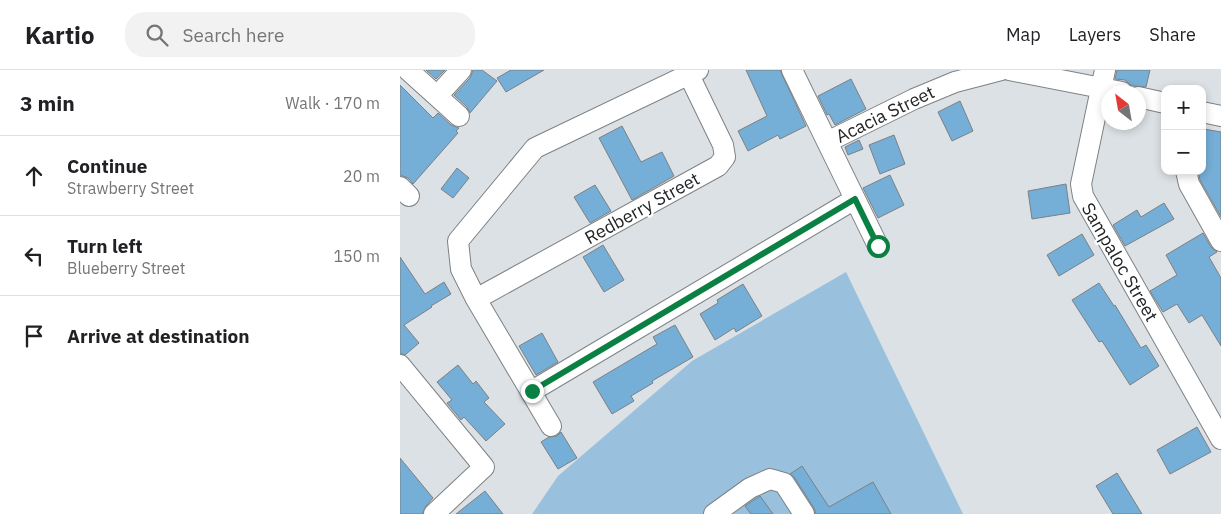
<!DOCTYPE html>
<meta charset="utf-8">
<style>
body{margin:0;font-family:"IBM Plex Sans",sans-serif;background:#f2f2f2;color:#202124}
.controls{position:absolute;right:15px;top:15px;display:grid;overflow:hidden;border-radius:10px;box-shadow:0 2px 8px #0003}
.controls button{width:45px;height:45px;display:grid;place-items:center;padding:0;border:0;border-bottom:1px solid #e0e0e0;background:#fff;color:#202124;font:25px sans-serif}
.compass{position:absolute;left:701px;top:15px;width:45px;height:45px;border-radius:50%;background:#fff;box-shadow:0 2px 8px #0003;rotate:329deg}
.stop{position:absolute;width:15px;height:15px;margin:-11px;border:4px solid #0b8043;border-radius:50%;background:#fff}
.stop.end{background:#0b8043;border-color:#fff;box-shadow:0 1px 5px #0008}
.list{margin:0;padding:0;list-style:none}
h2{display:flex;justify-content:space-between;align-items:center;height:65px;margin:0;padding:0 20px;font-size:21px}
h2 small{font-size:16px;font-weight:400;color:#757577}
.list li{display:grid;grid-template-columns:32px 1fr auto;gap:15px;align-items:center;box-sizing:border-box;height:80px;padding:0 20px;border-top:1px solid #e0e0e0}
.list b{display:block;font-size:19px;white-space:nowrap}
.list p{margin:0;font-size:16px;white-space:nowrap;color:#757577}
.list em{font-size:16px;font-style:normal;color:#757577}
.icon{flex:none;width:28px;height:28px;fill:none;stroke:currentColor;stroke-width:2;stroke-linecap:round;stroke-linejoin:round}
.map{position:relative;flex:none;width:821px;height:444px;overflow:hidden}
header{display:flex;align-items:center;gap:30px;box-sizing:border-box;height:70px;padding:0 25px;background:#fff;border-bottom:1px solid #e0e0e0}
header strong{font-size:24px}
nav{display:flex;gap:28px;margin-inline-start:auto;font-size:18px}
.search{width:350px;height:45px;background:#f2f2f2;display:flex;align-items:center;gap:12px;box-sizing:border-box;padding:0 18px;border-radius:20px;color:#757577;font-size:19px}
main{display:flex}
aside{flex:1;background:#fff}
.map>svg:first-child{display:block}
.green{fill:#99c1de}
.building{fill:#75aed6;stroke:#7c8184}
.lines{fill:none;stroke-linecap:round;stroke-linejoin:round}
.minor-casing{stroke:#7d8285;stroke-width:22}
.minor{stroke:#fff;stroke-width:20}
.route{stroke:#0b8043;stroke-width:6}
.labels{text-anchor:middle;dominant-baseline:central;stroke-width:4.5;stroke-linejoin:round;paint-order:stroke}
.street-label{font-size:18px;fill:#222426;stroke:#fff}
</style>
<header>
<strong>Kartio</strong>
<div class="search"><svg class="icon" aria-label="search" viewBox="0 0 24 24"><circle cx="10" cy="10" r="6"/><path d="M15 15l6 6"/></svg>Search here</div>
<nav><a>Map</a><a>Layers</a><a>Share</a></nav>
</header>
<main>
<aside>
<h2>3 min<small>Walk · 170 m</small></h2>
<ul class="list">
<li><svg class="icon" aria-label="ahead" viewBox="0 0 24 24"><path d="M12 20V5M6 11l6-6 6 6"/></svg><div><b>Continue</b><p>Strawberry Street</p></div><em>20 m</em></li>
<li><svg class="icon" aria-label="left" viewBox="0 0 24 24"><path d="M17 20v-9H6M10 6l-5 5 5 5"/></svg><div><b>Turn left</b><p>Blueberry Street</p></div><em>150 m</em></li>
<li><svg class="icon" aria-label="arrive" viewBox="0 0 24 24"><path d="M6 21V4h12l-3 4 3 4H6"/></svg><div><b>Arrive at destination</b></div></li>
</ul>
</aside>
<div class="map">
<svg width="821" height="444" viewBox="0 0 821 444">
<rect width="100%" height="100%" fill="#dce1e5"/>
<path class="green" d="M 446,202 L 563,444 L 132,444 L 158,406 L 292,291 Z"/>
<path class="building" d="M 26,0 L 45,0 L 36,9 Z
M 73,0 L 82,0 L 97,11 L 70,43 L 67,37 L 54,25 L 70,8 Z
M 111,0 L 144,0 L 106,22 L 97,8 Z
M 346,0 L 380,0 L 406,56 L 380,69 L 378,65 L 348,81 L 338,61 L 367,46 Z
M 717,0 L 750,0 L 746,17 L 732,16 L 725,10 L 715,9 Z
M 451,9 L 466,39 L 435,55 L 429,44 L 427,45 L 418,26 Z
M 0,15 L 33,48 L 38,43 L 51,55 L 59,58 L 56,61 L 58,63 L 13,114 L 8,108 L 0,105 Z
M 560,31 L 573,61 L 552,71 L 538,42 Z
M 222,56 L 241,92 L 262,82 L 274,106 L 232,130 L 199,68 Z
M 804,59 L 821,62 L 821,147 L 800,110 L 798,101 L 802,101 L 802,69 Z
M 494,65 L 505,94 L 480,104 L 469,75 Z
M 459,70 L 463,79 L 448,85 L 445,77 Z
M 57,98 L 69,108 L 53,128 L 41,119 Z
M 490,105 L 504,135 L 478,148 L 463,118 Z
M 666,114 L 670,143 L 632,149 L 628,121 Z
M 195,115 L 211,141 L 190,153 L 174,127 Z
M 764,133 L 774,149 L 725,176 L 713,155 L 737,140 L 741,147 Z
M 803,163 L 811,177 L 817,182 L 809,187 L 821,208 L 821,276 L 802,245 L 789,253 L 777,234 L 763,242 L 750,221 L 777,205 L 766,185 Z
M 682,164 L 694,185 L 659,206 L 647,185 Z
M 203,175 L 224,210 L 204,222 L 183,187 Z
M 0,187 L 25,224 L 44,212 L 51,224 L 31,236 L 32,237 L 4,255 L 19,273 L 5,285 L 0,283 Z
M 699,213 L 714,236 L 715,235 L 741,278 L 746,275 L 759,296 L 730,315 L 702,271 L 699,272 L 672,230 Z
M 343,214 L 362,246 L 336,262 L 334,258 L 315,270 L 300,244 L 318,233 L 317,230 Z
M 275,255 L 293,287 L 252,311 L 253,313 L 231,326 L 234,331 L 212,344 L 193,312 L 257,274 L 253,267 Z
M 142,263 L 158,292 L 136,305 L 119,276 Z
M 58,295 L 73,314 L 76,311 L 89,328 L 84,332 L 105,354 L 86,371 L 64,347 L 61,350 L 47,333 L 52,330 L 37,312 Z
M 797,357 L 811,382 L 770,404 L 757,380 Z
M 161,362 L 177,388 L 158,399 L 141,372 L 149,367 L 157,366 Z
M 0,388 L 33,428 L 26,436 L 22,444 L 0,444 Z
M 402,396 L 429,437 L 473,412 L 491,444 L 416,444 L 414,438 L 394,407 L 390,404 Z
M 717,403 L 742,444 L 713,444 L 696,416 Z
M 85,421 L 103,444 L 56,444 Z
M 360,426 L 373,444 L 351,444 L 345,436 Z"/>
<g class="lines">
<g class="minor-casing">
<path id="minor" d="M 8,0 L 59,46
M 392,0 L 478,176
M 609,0 L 722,22
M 705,0 L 681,114 L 683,126 L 821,369
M 37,26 L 61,0
M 738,27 L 765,33
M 802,42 L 821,46
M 427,72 L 514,29 L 555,12 L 601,0
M 786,101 L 789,114 L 821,171
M 0,117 L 9,126
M 76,229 L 318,96 L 325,87 L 323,75 L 289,5
M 0,295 L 84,397 L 34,444
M 132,321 L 455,129
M 151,356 L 76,229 L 61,199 L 58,171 L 135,78 L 298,0
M 314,444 L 350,418 L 370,409 L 384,413 L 404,444"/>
</g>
<use href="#minor" class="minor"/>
</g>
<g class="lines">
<path class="route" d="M 132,321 L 455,129 L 478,176"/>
</g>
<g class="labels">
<g class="street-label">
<text transform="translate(485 44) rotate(-26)">Acacia Street</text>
<text transform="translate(242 138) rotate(-29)">Redberry Street</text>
<text transform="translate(720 192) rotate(60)">Sampaloc Street</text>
</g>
</g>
</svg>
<div class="controls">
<button>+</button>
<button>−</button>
</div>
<svg class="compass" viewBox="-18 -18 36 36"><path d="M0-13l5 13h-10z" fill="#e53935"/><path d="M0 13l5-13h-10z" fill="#757577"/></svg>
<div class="stop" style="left:478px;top:176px"></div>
<div class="stop end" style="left:132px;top:321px"></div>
</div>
</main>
